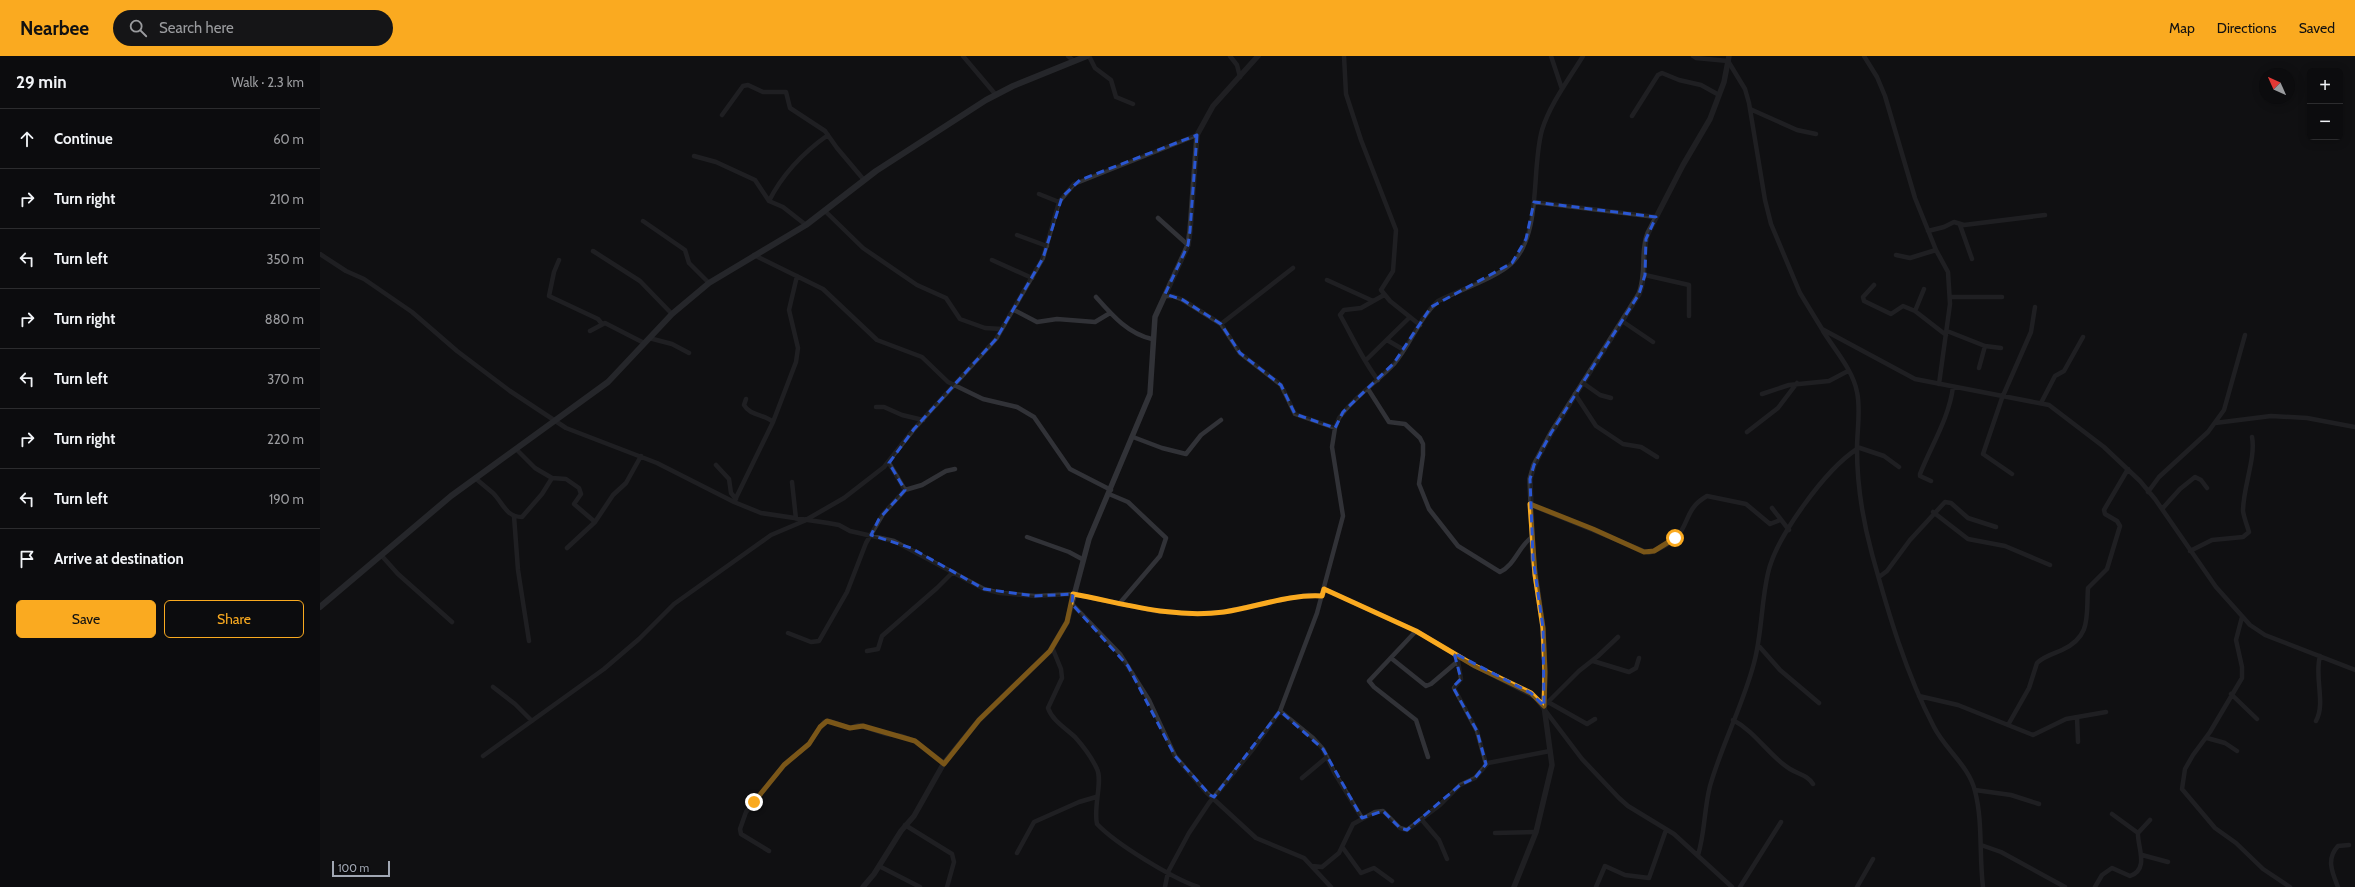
<!DOCTYPE html>
<meta charset="utf-8">
<style>
body{margin:0;font-family:Cabin,sans-serif;background:#151517;color:#f1f3f6}
.controls{position:absolute;right:12px;top:12px;display:grid;overflow:hidden;border-radius:6px;box-shadow:0 2px 10px #0003}
.controls button{width:36px;height:36px;display:grid;place-items:center;padding:0;border:0;border-bottom:1px solid #2c2c2e;background:#0c0c0e;color:#f1f3f6;font:20px sans-serif}
.compass{position:absolute;left:1939px;top:12px;width:36px;height:36px;border-radius:50%;background:#0c0c0e;box-shadow:0 2px 10px #0003;rotate:315deg}
.scale{position:absolute;left:12px;bottom:10px;width:58px;box-sizing:border-box;padding-left:4px;border:2px solid #a1a7b3;border-top:0;font-size:11px;line-height:14px;white-space:nowrap;color:#a1a7b3;-webkit-text-stroke:3px #0b0b0d;paint-order:stroke}
.stop{position:absolute;width:12px;height:12px;margin:-9px;border:3px solid #faaa20;border-radius:50%;background:#fff}
.stop.end{background:#faaa20;border-color:#fff;box-shadow:0 1px 4px #0008}
.list{margin:0;padding:0;list-style:none}
h2{display:flex;justify-content:space-between;align-items:center;height:52px;margin:0;padding:0 16px;font-size:17px}
h2 small{font-size:13px;font-weight:400;color:#9a9b9e}
.list li{display:grid;grid-template-columns:26px 1fr auto;gap:12px;align-items:center;box-sizing:border-box;height:60px;padding:0 16px;border-top:1px solid #2c2c2e}
.list b{display:block;font-size:15px;white-space:nowrap}
.list em{font-size:13px;font-style:normal;color:#9a9b9e}
.actions{display:flex;gap:8px;padding:12px 16px}
.actions a{flex:1;padding:9px 0;border:1px solid #faaa20;border-radius:6px;text-align:center;font-size:14px;color:#faaa20}
.actions .main{background:#faaa20;color:#111}
.icon{flex:none;width:22px;height:22px;fill:none;stroke:currentColor;stroke-width:2;stroke-linecap:round;stroke-linejoin:round}
.map{position:relative;flex:none;width:2035px;height:831px;overflow:hidden}
header{display:flex;align-items:center;gap:24px;box-sizing:border-box;height:56px;padding:0 20px;background:#faaa20;color:#111}
header strong{font-size:19px}
nav{display:flex;gap:22px;margin-inline-start:auto;font-size:14px}
.search{width:280px;height:36px;background:#151517;display:flex;align-items:center;gap:10px;box-sizing:border-box;padding:0 14px;border-radius:22px;color:#9a9b9e;font-size:15px}
main{display:flex}
aside{flex:1;background:#0c0c0e}
.map>svg:first-child{display:block}
.lines{fill:none;stroke-linecap:round;stroke-linejoin:round}
.minor{stroke:#313237;stroke-width:4.5}
.tertiary{stroke:#313237;stroke-width:5.5}
.secondary{stroke:#3f4147;stroke-width:6}
.route{stroke:#faaa20;stroke-width:5}
.marked{fill:none;stroke:#2a57d4;stroke-width:3;stroke-dasharray:8 5;stroke-linejoin:round}
</style>
<header>
<strong>Nearbee</strong>
<div class="search"><svg class="icon" aria-label="search" viewBox="0 0 24 24"><circle cx="10" cy="10" r="6"/><path d="M15 15l6 6"/></svg>Search here</div>
<nav><a>Map</a><a>Directions</a><a>Saved</a></nav>
</header>
<main>
<aside>
<h2>29 min<small>Walk · 2.3 km</small></h2>
<ul class="list">
<li><svg class="icon" aria-label="ahead" viewBox="0 0 24 24"><path d="M12 20V5M6 11l6-6 6 6"/></svg><div><b>Continue</b></div><em>60 m</em></li>
<li><svg class="icon" aria-label="right" viewBox="0 0 24 24"><path d="M7 20v-9h11M14 6l5 5-5 5"/></svg><div><b>Turn right</b></div><em>210 m</em></li>
<li><svg class="icon" aria-label="left" viewBox="0 0 24 24"><path d="M17 20v-9H6M10 6l-5 5 5 5"/></svg><div><b>Turn left</b></div><em>350 m</em></li>
<li><svg class="icon" aria-label="right" viewBox="0 0 24 24"><path d="M7 20v-9h11M14 6l5 5-5 5"/></svg><div><b>Turn right</b></div><em>880 m</em></li>
<li><svg class="icon" aria-label="left" viewBox="0 0 24 24"><path d="M17 20v-9H6M10 6l-5 5 5 5"/></svg><div><b>Turn left</b></div><em>370 m</em></li>
<li><svg class="icon" aria-label="right" viewBox="0 0 24 24"><path d="M7 20v-9h11M14 6l5 5-5 5"/></svg><div><b>Turn right</b></div><em>220 m</em></li>
<li><svg class="icon" aria-label="left" viewBox="0 0 24 24"><path d="M17 20v-9H6M10 6l-5 5 5 5"/></svg><div><b>Turn left</b></div><em>190 m</em></li>
<li><svg class="icon" aria-label="arrive" viewBox="0 0 24 24"><path d="M6 21V4h12l-3 4 3 4H6"/></svg><div><b>Arrive at destination</b></div></li>
</ul>
<div class="actions"><a class="main">Save</a><a>Share</a></div>
</aside>
<div class="map">
<svg width="2035" height="831" viewBox="0 0 2035 831">
<rect width="100%" height="100%" fill="#101012"/>
<g class="lines">
<path class="minor" d="M 643,0 L 676,39
M 748,0 L 754,5
M 769,0 L 775,12 L 791,24 L 796,41 L 813,48
M 910,0 L 917,9 L 920,21
M 1024,0 L 1026,38 L 1041,84 L 1076,174 L 1073,215 L 1061,234 L 1070,245 L 1100,269
M 1231,0 L 1242,33
M 1373,0 L 1376,2 L 1408,5 L 1425,33 L 1429,47 L 1445,144 L 1451,168 L 1480,237 L 1502,273 L 1595,323 L 1729,349 L 1784,391 L 1820,425 L 1835,443 L 1896,531 L 1930,569 L 1945,579 L 2035,614
M 1544,0 L 1557,21 L 1565,40 L 1595,142 L 1616,194 L 1628,216 L 1630,248 L 1619,328
M 1430,53 L 1477,74 L 1496,78
M 402,59 L 423,30 L 428,29 L 443,36 L 466,36 L 470,52 L 505,75 L 517,92 L 544,124
M 1312,60 L 1338,19 L 1342,17 L 1359,24 L 1381,29 L 1399,39
M 374,100 L 396,106 L 435,124 L 449,145 L 463,151 L 486,169
M 719,138 L 739,146
M 449,145 C 462,119 484,96 508,79
M 1214,146 L 1336,161
M 505,155 L 543,192 L 597,229 L 626,242 L 640,263 L 665,272 L 682,273
M 838,162 L 868,189
M 323,165 L 365,194 L 369,207 L 389,227
M 1640,169 L 1652,203
M 1608,175 L 1624,171 L 1634,166 L 1644,169 L 1725,159
M 697,179 L 727,190
M 273,195 L 320,225 L 352,258
M 0,198 L 26,215 L 44,223 L 92,256 L 137,295 L 190,335 L 246,372 L 337,407 L 414,446 L 441,457 L 508,467 L 519,469 L 530,475 L 574,485 L 664,533 L 680,537 L 715,540 L 753,538 L 836,555 L 869,558 L 903,556 L 971,542 L 989,539 L 1002,540
M 434,199 L 503,233 L 557,284 L 602,301 L 628,326 L 663,343 L 697,351 L 714,361 L 750,413 L 791,434
M 1576,199 L 1590,202 L 1616,194
M 239,204 L 234,216 L 229,240 L 278,263 L 282,268
M 672,204 L 712,222
M 1325,219 L 1369,229 L 1369,260
M 1007,224 L 1053,245
M 1554,229 L 1543,241 L 1544,245 L 1571,258 L 1583,250 L 1595,255 L 1604,233
M 845,240 L 853,240 L 863,244 L 901,268 L 920,297 L 961,329 L 975,358 L 1015,372
M 776,241 C 792,259 808,278 832,283
M 1630,241 L 1682,241
M 694,254 L 717,266 L 737,263 L 775,266 L 790,257
M 1595,255 L 1626,279
M 1302,265 L 1333,286
M 901,268 L 973,212
M 270,275 L 285,267 L 324,287
M 1503,275 C 1514,293 1533,314 1537,336 C 1541,354 1537,374 1537,393 C 1537,427 1543,465 1552,498 C 1568,556 1586,618 1614,671 C 1625,693 1649,710 1655,735 C 1663,766 1659,799 1663,831
M 1627,275 L 1665,290 L 1681,292
M 329,282 L 352,288 L 369,297
M 1067,284 L 1084,294
M 1046,304 L 1090,261
M 1659,312 L 1665,290
M 1058,324 C 1043,305 1032,280 1020,259 L 1024,254 L 1041,252 L 1064,239
M 1263,327 L 1280,339 L 1291,342
M 1048,333 L 1069,366 L 1085,368 L 1100,382 L 1103,388 L 1103,399 L 1099,428 L 1109,453 L 1138,490 L 1180,516 C 1195,509 1199,490 1212,481
M 1255,338 L 1276,370 L 1303,388 L 1321,391 L 1337,401
M 1442,338 L 1469,329 L 1509,325 L 1528,315
M 426,343 L 424,349 C 430,360 444,358 453,366
M 1721,347 L 1735,320 L 1744,315 L 1763,281
M 556,351 L 564,351 L 582,359 L 603,364
M 1895,367 L 1951,360 L 1987,362 L 2035,371
M 1427,376 L 1458,352 L 1477,327
M 813,381 L 842,392 L 866,398 L 881,379 L 901,364
M 1537,391 L 1564,400 L 1579,411
M 196,393 L 215,412 L 232,422 L 246,423 L 259,432 L 261,438 L 254,448 L 275,466
M 569,407 L 585,434
M 396,409 L 409,423 L 411,437 L 416,443
M 1692,418 L 1663,398 L 1682,342 L 1711,276 L 1715,251
M 155,422 C 161,427 167,432 173,437 C 183,447 186,461 202,461 L 222,438 L 232,422
M 1611,425 L 1600,420 L 1600,418 C 1612,388 1629,362 1633,331
M 472,426 L 476,463
M 1828,436 L 1839,421 L 1888,376 L 1904,354 L 1925,279
M 789,438 L 808,446 L 846,482 L 840,500 L 799,548
M 414,446 L 453,366 L 476,306 L 478,292 L 469,254 L 477,220
M 1211,449 L 1329,497 C 1340,493 1353,487 1360,477 C 1370,461 1368,451 1387,440 L 1426,448 L 1450,468 L 1460,464
M 1452,452 L 1469,474
M 1842,453 L 1860,433 L 1875,421 L 1881,424 L 1887,432
M 1613,456 L 1648,483 L 1685,490 L 1730,509
M 194,460 L 198,514 L 209,585
M 707,481 L 749,496 L 762,503
M 247,492 L 275,466 L 293,439 L 306,427 L 321,400
M 1870,495 L 1892,484 L 1923,481 L 1929,476 C 1927,469 1924,462 1923,455 C 1923,431 1936,402 1932,381
M 61,499 L 78,518 L 132,566
M 1559,521 L 1567,515 L 1590,484 L 1625,446 L 1631,447 L 1648,462 L 1676,471
M 1004,533 L 1096,575 L 1155,610 L 1215,641 L 1262,703 L 1299,742 L 1308,750 L 1354,778 L 1412,831
M 752,548 L 800,598 L 829,644 L 855,700 L 886,736 L 936,782 L 984,802 L 1011,831
M 1922,561 L 1916,584 L 1922,611 L 1922,622 L 1890,676 L 1873,699 L 1865,713 L 1862,733 L 1895,772 L 1916,787 L 1943,813 L 1970,831
M 1096,575 L 1049,625 L 1054,631 L 1096,664 L 1108,701
M 468,577 L 491,586 L 499,585 L 527,536 L 546,487 L 563,458 L 585,434 L 602,429 L 626,415 L 635,413
M 1438,589 L 1460,614 L 1499,647
M 732,591 L 741,613 L 742,622 L 728,652 C 732,664 745,672 755,681 C 763,690 772,702 777,713 C 783,725 773,751 777,768 C 796,788 852,822 878,831
M 547,595 L 558,593 L 562,580 L 617,532 L 633,516
M 1071,602 L 1106,630 L 1111,628 L 1138,605
M 1138,605 L 1141,623 L 1134,632 L 1157,675 L 1166,708
M 1273,605 L 1309,616 L 1316,612 L 1319,602
M 173,631 L 195,648 L 212,665
M 1911,638 L 1937,663
M 1599,640 L 1638,649 L 1713,679 L 1746,663 L 1786,656
M 1228,646 L 1267,668 L 1275,663
M 1224,650 L 1259,615 L 1278,600 L 1298,581
M 960,655 L 993,682 L 1003,693 L 1014,716 L 1042,762
M 1757,661 L 1758,686
M 1413,664 C 1436,676 1449,700 1470,713 C 1480,719 1487,719 1493,728
M 1996,665 C 2006,647 1994,621 2000,600
M 1688,669 L 1709,632 L 1717,607 C 1724,600 1733,598 1742,594 C 1772,580 1766,560 1768,532 L 1787,513 L 1800,470 L 1797,465 L 1785,458 L 1784,454 L 1808,413
M 1887,682 L 1905,687 L 1917,695
M 163,700 L 284,613 L 319,583 L 354,548 L 451,479 L 484,465 L 524,442 L 564,411 L 594,373 L 676,283 L 723,202 L 739,146 L 754,128 L 877,79
M 982,722 L 1007,701
M 1655,734 L 1691,739 L 1719,748
M 1792,758 L 1818,777
M 1101,763 L 1119,784 L 1127,803
M 585,769 L 632,798 L 634,806 L 627,831
M 1175,777 L 1216,776
M 1661,789 L 1681,796 L 1745,831
M 1023,792 L 1041,817 L 1054,812 L 1072,825
M 449,795 L 421,778 L 420,773 L 426,756 L 434,746 L 464,709 L 489,688 L 504,666 L 510,665 L 530,672 L 539,669 L 566,678 L 582,680 L 595,685 L 624,707
M 697,797 L 714,766 L 759,746 L 776,741
M 1378,799 C 1385,777 1384,753 1390,730 C 1402,688 1423,649 1434,607 C 1442,578 1441,547 1448,517 C 1456,481 1506,413 1537,393
M 1822,799 L 1848,806
M 559,810 L 600,831
M 992,810 L 1002,811 L 1019,797 L 1033,768 L 1055,756 L 1063,755 L 1080,772 L 1087,774 L 1120,749 L 1140,729 L 1155,722 L 1168,707 L 1230,695
M 845,831 L 848,816 L 869,777 L 889,747 L 933,693 L 960,655 L 997,557 L 1023,460 L 1012,391 L 1015,372 L 1019,362 C 1034,341 1057,326 1074,308 C 1091,288 1099,262 1118,245 C 1137,235 1179,221 1193,206 C 1222,175 1211,113 1222,74 C 1230,48 1249,23 1263,0
M 1276,831 L 1285,810 L 1305,819 L 1329,822 L 1346,774
M 1420,831 L 1461,766
M 1537,831 L 1553,803
M 1775,831 L 1782,819 L 1792,812 L 1810,820 C 1830,813 1817,790 1818,777 L 1830,764
M 2018,831 C 2012,816 2006,803 2018,790 L 2029,789"/>
<path class="tertiary" d="M 543,831 L 554,818 L 581,775 L 594,760 L 624,707 L 659,664 L 730,595 L 747,566 L 769,483 L 830,338 L 835,261 L 868,189 L 870,175 L 877,79 L 893,50 L 938,0
M 1194,831 L 1216,776 L 1232,709 L 1224,650 L 1225,616 L 1223,572 L 1213,502 L 1210,423 L 1214,409 L 1231,377 L 1319,238 C 1328,215 1320,197 1328,177 L 1363,109 L 1390,63 L 1404,26 L 1409,0"/>
<path class="secondary" d="M 0,551 L 131,440 L 288,326 L 352,258 L 389,227 L 486,169 L 556,115 L 666,44 L 693,30 L 767,0"/>
</g>
<g class="lines">
<path class="route" d="M 434,746 L 464,709 L 489,688 L 500,671 L 507,665 L 530,672 L 543,670 L 595,685 L 624,708 L 659,664 L 730,595 L 747,566 L 753,538 C 803,547 852,563 904,556 C 937,551 969,538 1002,540 L 1004,533 L 1096,575 L 1155,610 L 1211,637 L 1224,650 L 1225,616 L 1223,572 L 1215,519 L 1210,448 L 1273,473 L 1324,496 L 1334,495 L 1355,482"/>
</g>
<path d="M0 0H2035V831H0ZM 877,79 L 870,175 L 868,189 L 845,238 L 863,244 L 901,268 L 920,297 L 961,329 L 975,358 L 1015,372 L 1023,356 L 1074,307 L 1111,251 L 1192,207 L 1206,183 L 1214,146 L 1336,161 L 1326,183 L 1325,219 L 1319,238 L 1231,377 L 1214,409 L 1210,423 L 1213,502 L 1223,572 L 1224,650 L 1211,637 L 1134,597 L 1141,623 L 1133,631 L 1157,675 L 1166,708 L 1155,722 L 1140,729 L 1087,774 L 1080,772 L 1063,755 L 1042,762 L 1003,693 L 960,655 L 894,741 L 890,739 L 855,700 L 808,610 L 752,548 L 753,538 L 715,540 L 664,533 L 591,492 L 551,479 L 559,463 L 585,434 L 569,407 L 594,373 L 676,283 L 723,202 L 742,141 L 760,124 Z" fill="#101012" fill-opacity=".55" fill-rule="evenodd"/>
<path class="marked" d="M 877,79 L 870,175 L 868,189 L 845,238 L 863,244 L 901,268 L 920,297 L 961,329 L 975,358 L 1015,372 L 1023,356 L 1074,307 L 1111,251 L 1192,207 L 1206,183 L 1214,146 L 1336,161 L 1326,183 L 1325,219 L 1319,238 L 1231,377 L 1214,409 L 1210,423 L 1213,502 L 1223,572 L 1224,650 L 1211,637 L 1134,597 L 1141,623 L 1133,631 L 1157,675 L 1166,708 L 1155,722 L 1140,729 L 1087,774 L 1080,772 L 1063,755 L 1042,762 L 1003,693 L 960,655 L 894,741 L 890,739 L 855,700 L 808,610 L 752,548 L 753,538 L 715,540 L 664,533 L 591,492 L 551,479 L 559,463 L 585,434 L 569,407 L 594,373 L 676,283 L 723,202 L 742,141 L 760,124 Z"/>
</svg>
<div class="controls">
<button>+</button>
<button>−</button>
</div>
<svg class="compass" viewBox="-18 -18 36 36"><path d="M0-13l5 13h-10z" fill="#e53935"/><path d="M0 13l5-13h-10z" fill="#9a9b9e"/></svg>
<div class="scale">100 m</div>
<div class="stop" style="left:1355px;top:482px"></div>
<div class="stop end" style="left:434px;top:746px"></div>
</div>
</main>
